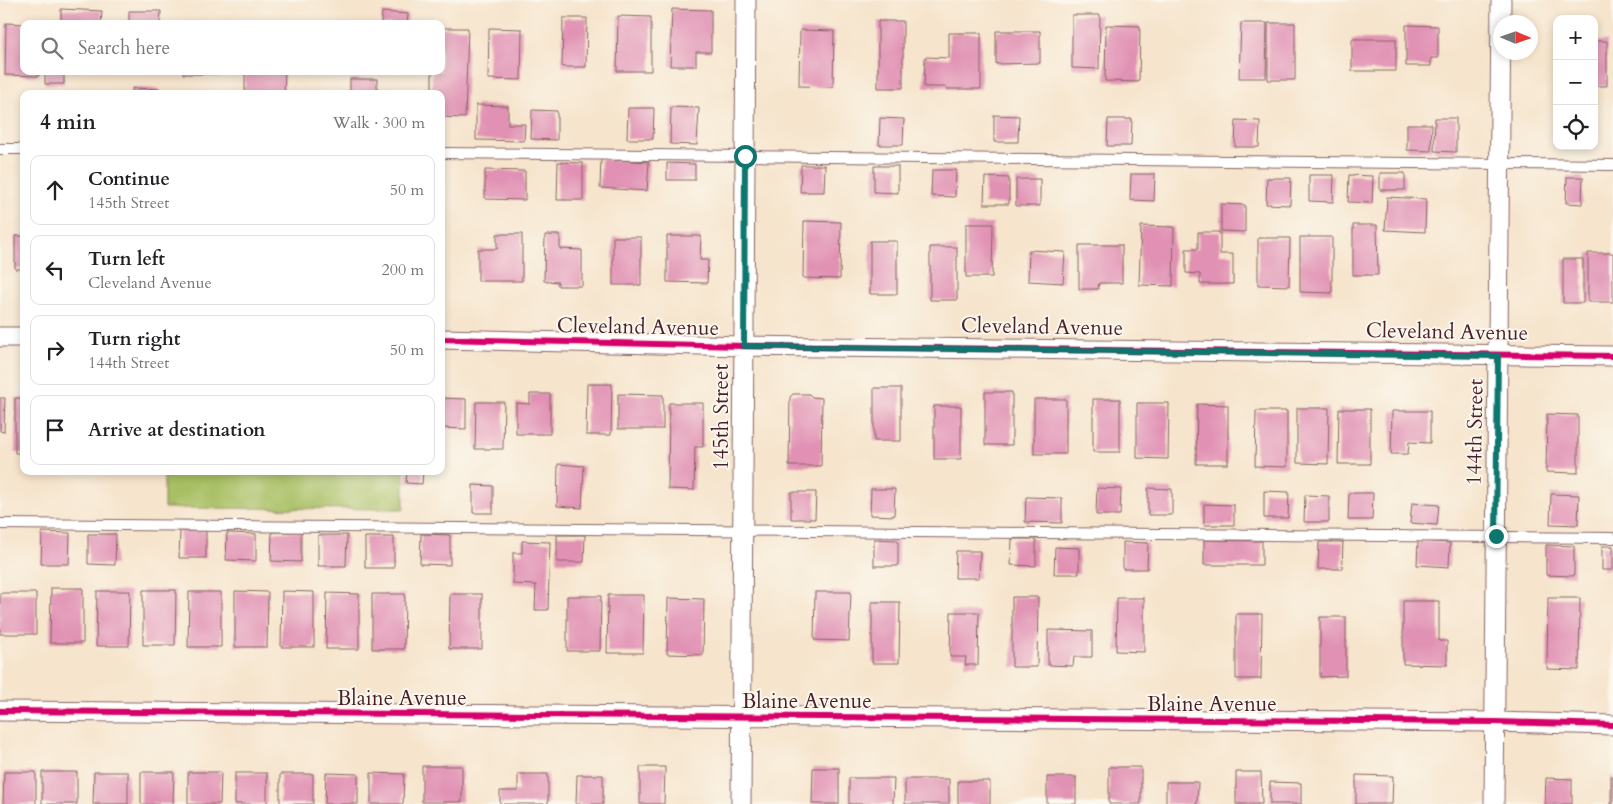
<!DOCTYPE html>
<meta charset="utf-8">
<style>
body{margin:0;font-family:Cardo,serif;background:#f6f6f6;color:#202124}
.controls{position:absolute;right:15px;top:15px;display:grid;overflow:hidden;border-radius:10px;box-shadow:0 2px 8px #0003}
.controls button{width:45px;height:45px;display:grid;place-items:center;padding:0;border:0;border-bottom:1px solid #e0e0e0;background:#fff;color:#202124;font:25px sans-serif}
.compass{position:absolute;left:1493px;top:15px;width:45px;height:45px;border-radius:50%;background:#fff;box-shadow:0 2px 8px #0003;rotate:92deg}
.stop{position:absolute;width:15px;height:15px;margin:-11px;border:4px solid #0f766e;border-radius:50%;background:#fff}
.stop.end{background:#0f766e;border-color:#fff;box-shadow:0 1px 5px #0008}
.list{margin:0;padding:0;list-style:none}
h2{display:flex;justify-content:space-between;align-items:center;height:65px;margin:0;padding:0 20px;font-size:21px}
h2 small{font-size:16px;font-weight:400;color:#757577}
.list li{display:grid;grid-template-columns:32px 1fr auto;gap:15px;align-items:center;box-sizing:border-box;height:70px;margin:0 10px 10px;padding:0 10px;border:1px solid #e0e0e0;border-radius:10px}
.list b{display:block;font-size:19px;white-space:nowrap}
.list p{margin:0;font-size:16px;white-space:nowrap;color:#757577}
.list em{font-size:16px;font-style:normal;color:#757577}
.icon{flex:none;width:28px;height:28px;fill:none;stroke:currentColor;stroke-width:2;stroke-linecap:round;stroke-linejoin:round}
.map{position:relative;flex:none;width:1613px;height:804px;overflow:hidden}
.search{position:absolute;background:#fff;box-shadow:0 2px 8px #0003;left:20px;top:20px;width:425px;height:55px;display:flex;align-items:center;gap:12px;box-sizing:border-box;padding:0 18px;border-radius:10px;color:#757577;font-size:19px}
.panel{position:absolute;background:#fff;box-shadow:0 2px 8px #0003;left:20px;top:90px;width:425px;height:385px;border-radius:10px}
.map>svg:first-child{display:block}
.green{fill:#a8bf64;stroke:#796f48}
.building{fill:#e192b4}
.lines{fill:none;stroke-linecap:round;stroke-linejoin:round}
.service-casing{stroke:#866463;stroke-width:12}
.minor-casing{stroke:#866463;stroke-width:21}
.service{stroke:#fff;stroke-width:10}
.minor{stroke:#fff;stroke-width:19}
.cycleway-casing{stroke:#fbf7ec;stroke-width:9}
.cycleway{stroke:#d6006c;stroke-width:6}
.route{stroke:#0f766e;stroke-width:6}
.labels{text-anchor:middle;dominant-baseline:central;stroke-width:4;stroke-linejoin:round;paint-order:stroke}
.street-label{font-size:21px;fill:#4a1f2b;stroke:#fbf7ec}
</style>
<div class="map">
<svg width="1613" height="804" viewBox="0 0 1613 804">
<rect width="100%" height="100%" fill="#fbf7ec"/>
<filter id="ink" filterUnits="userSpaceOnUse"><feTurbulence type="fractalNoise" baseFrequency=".02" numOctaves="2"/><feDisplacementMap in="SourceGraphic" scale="10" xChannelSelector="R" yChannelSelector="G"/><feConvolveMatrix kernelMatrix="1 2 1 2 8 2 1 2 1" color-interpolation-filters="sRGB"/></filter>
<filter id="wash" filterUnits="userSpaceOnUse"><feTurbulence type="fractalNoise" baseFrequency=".0096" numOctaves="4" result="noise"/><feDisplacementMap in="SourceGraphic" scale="20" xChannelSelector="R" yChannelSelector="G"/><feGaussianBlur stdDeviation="1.12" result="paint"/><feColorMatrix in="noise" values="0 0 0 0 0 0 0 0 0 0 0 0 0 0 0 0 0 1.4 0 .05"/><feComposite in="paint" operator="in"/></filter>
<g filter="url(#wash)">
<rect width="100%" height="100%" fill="#f6e4cc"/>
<path class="green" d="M 164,471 L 404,471 L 404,509 L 164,508 Z"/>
<g id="blocks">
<path class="building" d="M 61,9 L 102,11 L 101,24 L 61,24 Z
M 672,9 L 711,10 L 711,52 L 696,52 L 696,66 L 670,66 Z
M 129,11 L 161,11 L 160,24 L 129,24 Z
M 382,12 L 408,14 L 407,24 L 381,24 Z
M 1072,15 L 1100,15 L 1099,69 L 1072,68 Z
M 618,16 L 651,17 L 651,71 L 617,71 Z
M 563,18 L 587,18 L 586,67 L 562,67 Z
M 878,21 L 903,21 L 903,88 L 878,88 Z
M 6,23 L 24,24 L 24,71 L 39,71 L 39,76 L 5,75 Z
M 1241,23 L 1267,23 L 1266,78 L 1239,78 Z
M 1268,23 L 1295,23 L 1295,80 L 1268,80 Z
M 1106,25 L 1140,26 L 1139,82 L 1105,81 Z
M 1406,25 L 1438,26 L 1438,58 L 1431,58 L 1431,66 L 1406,66 Z
M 441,28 L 468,28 L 465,118 L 441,117 L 441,94 L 432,94 L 432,71 L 441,71 Z
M 489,28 L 522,29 L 521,80 L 488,79 Z
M 800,30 L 834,31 L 833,87 L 799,86 Z
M 996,31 L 1040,31 L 1040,63 L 996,64 Z
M 949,33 L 981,33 L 981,89 L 947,89 L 947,87 L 924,87 L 925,57 L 949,58 Z
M 1352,39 L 1396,39 L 1396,71 L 1352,71 Z
M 1594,41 L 1607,41 L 1607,86 L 1594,86 Z
M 45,71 L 64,71 L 64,84 L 45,84 Z
M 183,71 L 218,71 L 218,74 L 183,74 Z
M 245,71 L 285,71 L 284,94 L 245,94 Z
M 350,79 L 377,79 L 377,94 L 350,94 Z
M 132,88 L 160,89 L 160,94 L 132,94 Z
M 476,105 L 508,106 L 508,124 L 525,124 L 524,141 L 476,140 Z
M 671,107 L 699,108 L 697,145 L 670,144 Z
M 628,108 L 654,108 L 653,139 L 627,139 Z
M 532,110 L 557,111 L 557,140 L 531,139 Z
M 994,115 L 1019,116 L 1018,142 L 994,142 Z
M 880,118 L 904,119 L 903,145 L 879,145 Z
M 1435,118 L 1456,118 L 1456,152 L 1434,151 Z
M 1108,119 L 1132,119 L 1131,146 L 1107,146 Z
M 1236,120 L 1260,121 L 1259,147 L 1235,147 Z
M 1407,124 L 1432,124 L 1431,151 L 1407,150 Z
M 601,159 L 649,162 L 647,191 L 600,188 Z
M 558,162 L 583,163 L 583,200 L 557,200 Z
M 667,163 L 695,164 L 695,180 L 667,180 Z
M 801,165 L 825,165 L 824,192 L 800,192 Z
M 874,166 L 898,166 L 898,193 L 874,192 Z
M 485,170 L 525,171 L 525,200 L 485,199 Z
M 932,170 L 956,170 L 955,197 L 931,196 Z
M 1380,173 L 1405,173 L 1405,190 L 1380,190 Z
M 1131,174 L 1155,174 L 1154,201 L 1130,200 Z
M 1309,175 L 1334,175 L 1333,202 L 1309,201 Z
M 1349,175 L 1373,176 L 1372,203 L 1348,202 Z
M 985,177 L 1009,178 L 1009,204 L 984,204 Z
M 1567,177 L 1583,177 L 1582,204 L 1566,203 Z
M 1267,178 L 1291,178 L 1290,205 L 1266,204 Z
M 1016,179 L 1040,179 L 1040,206 L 1016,206 Z
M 1387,197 L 1426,199 L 1425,232 L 1385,230 Z
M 1221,204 L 1245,205 L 1245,232 L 1221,231 Z
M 804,221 L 841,222 L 840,279 L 803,278 Z
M 966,224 L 993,224 L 992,277 L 966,277 Z
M 1353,225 L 1377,225 L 1378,275 L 1353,275 Z
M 1141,226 L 1174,227 L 1173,286 L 1139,285 Z
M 1198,232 L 1220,232 L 1220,254 L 1233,254 L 1233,284 L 1200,284 L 1200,274 L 1186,273 L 1186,249 L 1198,249 Z
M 497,234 L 522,234 L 522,281 L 478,281 L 478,249 L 497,249 Z
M 545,235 L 560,235 L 560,249 L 582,250 L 582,286 L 558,286 L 558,282 L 544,281 Z
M 15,236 L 24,236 L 24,269 L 15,269 Z
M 667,236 L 701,236 L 700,260 L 708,260 L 707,283 L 667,282 Z
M 613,237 L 641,237 L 641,285 L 613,285 Z
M 1300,237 L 1332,237 L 1332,293 L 1300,292 Z
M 1258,238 L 1290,238 L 1289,286 L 1258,285 Z
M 870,241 L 897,241 L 897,294 L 870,294 Z
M 1079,245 L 1122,245 L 1122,283 L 1099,283 L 1098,289 L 1079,289 Z
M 930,247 L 957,247 L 957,300 L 930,300 Z
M 1029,250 L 1065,252 L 1063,283 L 1028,281 Z
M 1588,253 L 1613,253 L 1613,302 L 1588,302 Z
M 1563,259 L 1583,259 L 1583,303 L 1563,303 Z
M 587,384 L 612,384 L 611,435 L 586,435 Z
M 874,388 L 901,388 L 901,441 L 874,441 Z
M 985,392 L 1012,392 L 1012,445 L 985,445 Z
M 530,394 L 550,394 L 550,434 L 516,434 L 516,403 L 530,404 Z
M 618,394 L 663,395 L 663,429 L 618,429 Z
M 793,394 L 809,394 L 812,397 L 822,398 L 821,466 L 789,466 L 790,397 Z
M 0,398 L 5,398 L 4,432 L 0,431 Z
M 15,398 L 24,398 L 24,453 L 15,453 Z
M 441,398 L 466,399 L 466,429 L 441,428 Z
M 1034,399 L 1066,399 L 1066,454 L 1034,454 Z
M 1093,399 L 1120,399 L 1120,452 L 1093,452 Z
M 476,402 L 504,402 L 503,449 L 475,449 Z
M 669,403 L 703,403 L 703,447 L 695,447 L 694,490 L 668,489 Z
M 1137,403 L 1169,403 L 1168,459 L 1137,458 Z
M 1197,404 L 1228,405 L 1228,464 L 1196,464 Z
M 934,406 L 961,406 L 961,459 L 934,459 Z
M 1297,408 L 1329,408 L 1328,464 L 1297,463 Z
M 1339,409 L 1370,409 L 1370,464 L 1338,464 Z
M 1256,411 L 1287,411 L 1287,467 L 1255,466 Z
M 1392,411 L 1430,411 L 1430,443 L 1409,442 L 1408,454 L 1391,454 Z
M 1547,414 L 1578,415 L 1578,473 L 1546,472 Z
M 558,464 L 584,466 L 582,508 L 557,506 Z
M 407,471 L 423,471 L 422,484 L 406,483 Z
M 473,485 L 493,486 L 493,513 L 473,513 Z
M 1097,488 L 1121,489 L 1120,515 L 1096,515 Z
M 1148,488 L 1172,489 L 1172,515 L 1148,515 Z
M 871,489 L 895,489 L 894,516 L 870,515 Z
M 1264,491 L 1289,492 L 1288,518 L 1264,518 Z
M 791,492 L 816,492 L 815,519 L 791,519 Z
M 1349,493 L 1373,493 L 1372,520 L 1348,520 Z
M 1551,494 L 1579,495 L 1578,525 L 1550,524 Z
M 1305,495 L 1329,496 L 1329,522 L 1304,522 Z
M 1026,497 L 1062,498 L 1062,523 L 1025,522 Z
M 1412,503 L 1439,505 L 1437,525 L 1410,523 Z
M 1204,504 L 1234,505 L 1234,525 L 1204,525 Z
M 180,531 L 206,531 L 206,558 L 179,558 Z
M 42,532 L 70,533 L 69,564 L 41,564 Z
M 272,532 L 301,532 L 301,562 L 271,561 Z
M 227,533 L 256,534 L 256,561 L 226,560 Z
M 88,534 L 116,534 L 115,565 L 88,564 Z
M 421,534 L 450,535 L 450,565 L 420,564 Z
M 318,535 L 347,535 L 346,566 L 318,566 Z
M 557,535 L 585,535 L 584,562 L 557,562 Z
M 365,537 L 394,537 L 394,568 L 365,568 Z
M 874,539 L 898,540 L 898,566 L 874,566 Z
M 1012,539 L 1036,539 L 1036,566 L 1011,565 Z
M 1204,540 L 1262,541 L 1262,565 L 1204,565 Z
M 522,541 L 550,542 L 548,610 L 535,610 L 536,585 L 513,584 L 513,553 L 522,553 Z
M 1418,541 L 1450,543 L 1449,567 L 1417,565 Z
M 1123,542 L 1148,543 L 1147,569 L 1123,569 Z
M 1319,542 L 1343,542 L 1342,569 L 1318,569 Z
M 1546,545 L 1574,546 L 1574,576 L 1546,575 Z
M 1602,546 L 1613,546 L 1613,570 L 1602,570 Z
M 1055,547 L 1079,548 L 1079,574 L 1054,574 Z
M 956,551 L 980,551 L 979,578 L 955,578 Z
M 51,588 L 83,588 L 83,643 L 50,643 Z
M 143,590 L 176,590 L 175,645 L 143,645 Z
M 97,591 L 130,591 L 129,646 L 96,646 Z
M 235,591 L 268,592 L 267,647 L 235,647 Z
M 282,591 L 314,592 L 314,647 L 281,647 Z
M 189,592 L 221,592 L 221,647 L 188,647 Z
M 815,592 L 851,592 L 849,641 L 814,640 Z
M 0,593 L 36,593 L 36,634 L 0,634 Z
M 327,593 L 359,594 L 359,649 L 326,649 Z
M 372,594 L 405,594 L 404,649 L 372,649 Z
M 450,594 L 482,594 L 482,649 L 449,649 Z
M 608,595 L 644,595 L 643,653 L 607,653 Z
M 567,596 L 601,596 L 600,651 L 567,651 Z
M 1012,597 L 1038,597 L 1037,667 L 1012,667 Z
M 668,598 L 704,599 L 703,655 L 667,654 Z
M 1117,598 L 1144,598 L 1144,652 L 1116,651 Z
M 1548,598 L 1580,598 L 1579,670 L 1547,669 Z
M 1403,601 L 1439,601 L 1439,641 L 1447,641 L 1447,665 L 1403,664 Z
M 872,602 L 900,602 L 899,663 L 872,663 Z
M 951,612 L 979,612 L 978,665 L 965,665 L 966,657 L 950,657 Z
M 1236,614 L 1262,614 L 1261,679 L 1236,679 Z
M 1320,617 L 1346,617 L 1346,676 L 1320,677 Z
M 1048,630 L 1092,631 L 1092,657 L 1074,657 L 1073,666 L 1048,665 Z
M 422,766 L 462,766 L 462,802 L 422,802 Z
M 640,767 L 665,767 L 664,804 L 640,804 Z
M 1109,767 L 1141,767 L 1141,804 L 1109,804 Z
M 813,768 L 839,768 L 839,804 L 812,804 Z
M 4,772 L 36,772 L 36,804 L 3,804 Z
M 42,772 L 77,772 L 77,804 L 42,804 Z
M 94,772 L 128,772 L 128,804 L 93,804 Z
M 141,772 L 174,772 L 173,804 L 141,804 Z
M 188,772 L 221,772 L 220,804 L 188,804 Z
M 1236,772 L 1261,772 L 1262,804 L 1236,804 Z
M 235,773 L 267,773 L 267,804 L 235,804 Z
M 326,773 L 358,774 L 358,804 L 325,804 Z
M 371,773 L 404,774 L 403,804 L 371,804 Z
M 280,774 L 313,774 L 313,804 L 280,804 Z
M 518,774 L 548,774 L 548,804 L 500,804 L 500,791 L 518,791 Z
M 577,775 L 603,775 L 603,804 L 576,804 Z
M 1356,775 L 1393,776 L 1392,804 L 1356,804 Z
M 1611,776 L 1613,776 L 1613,804 L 1611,804 Z
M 1047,777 L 1076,777 L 1076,804 L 1047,804 Z
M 849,778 L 894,778 L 893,804 L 849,804 Z
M 1546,778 L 1572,779 L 1572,804 L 1545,804 Z
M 905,779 L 949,779 L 949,804 L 905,804 Z
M 958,781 L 990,781 L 990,804 L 958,804 Z
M 1166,782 L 1198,782 L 1197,804 L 1166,804 Z
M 1270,782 L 1301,783 L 1301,804 L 1270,804 Z"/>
</g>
</g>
<g filter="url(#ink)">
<use href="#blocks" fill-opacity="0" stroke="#866463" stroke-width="1"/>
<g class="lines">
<g class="service-casing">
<path id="service" d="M 0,149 L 24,149
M 441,153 L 1613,165
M 0,524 L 1613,538"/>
</g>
<g class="minor-casing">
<path id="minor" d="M 0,337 L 24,337
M 441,339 L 744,346 L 1613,356
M 0,711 L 1495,722 L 1613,725
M 741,804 L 746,0
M 1494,804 L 1501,0"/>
</g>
<use href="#service" class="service"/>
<use href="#minor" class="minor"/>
<g class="cycleway-casing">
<path id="cycleway" d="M 441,339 L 744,346 L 1613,356
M 0,711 L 1495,722 L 1613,725"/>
</g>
<use href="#cycleway" class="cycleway"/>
</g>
</g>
<g class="lines" filter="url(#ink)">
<path class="route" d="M 745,156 L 744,346 L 1498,356 L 1496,536"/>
</g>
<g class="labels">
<g class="street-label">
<text transform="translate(638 327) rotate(1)">Cleveland Avenue</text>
<text transform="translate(1042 327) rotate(1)">Cleveland Avenue</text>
<text transform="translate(1447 332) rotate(1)">Cleveland Avenue</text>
<text transform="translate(721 417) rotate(-90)">145th Street</text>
<text transform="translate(1475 432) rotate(-89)">144th Street</text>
<text x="402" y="698">Blaine Avenue</text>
<text x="807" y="701">Blaine Avenue</text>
<text x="1212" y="704">Blaine Avenue</text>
</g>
</g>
</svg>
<div class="controls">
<button>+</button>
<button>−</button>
<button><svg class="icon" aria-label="locate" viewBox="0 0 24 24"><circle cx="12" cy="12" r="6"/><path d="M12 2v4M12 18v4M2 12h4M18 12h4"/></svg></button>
</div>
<svg class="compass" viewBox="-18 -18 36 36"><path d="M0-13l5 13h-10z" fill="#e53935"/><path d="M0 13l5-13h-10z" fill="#757577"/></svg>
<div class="stop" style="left:745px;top:156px"></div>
<div class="stop end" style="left:1496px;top:536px"></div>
<div class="search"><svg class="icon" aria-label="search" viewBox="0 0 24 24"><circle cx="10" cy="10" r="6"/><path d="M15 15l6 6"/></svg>Search here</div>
<section class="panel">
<h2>4 min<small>Walk · 300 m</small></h2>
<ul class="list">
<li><svg class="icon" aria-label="ahead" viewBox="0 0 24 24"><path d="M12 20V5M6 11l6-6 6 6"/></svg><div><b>Continue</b><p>145th Street</p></div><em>50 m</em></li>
<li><svg class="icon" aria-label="left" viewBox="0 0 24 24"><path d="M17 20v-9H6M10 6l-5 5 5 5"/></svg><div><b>Turn left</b><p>Cleveland Avenue</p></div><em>200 m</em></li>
<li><svg class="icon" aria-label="right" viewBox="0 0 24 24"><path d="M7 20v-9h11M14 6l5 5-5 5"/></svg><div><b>Turn right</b><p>144th Street</p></div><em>50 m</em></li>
<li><svg class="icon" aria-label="arrive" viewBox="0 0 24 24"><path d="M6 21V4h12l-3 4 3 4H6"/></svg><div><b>Arrive at destination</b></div></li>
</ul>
</section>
</div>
